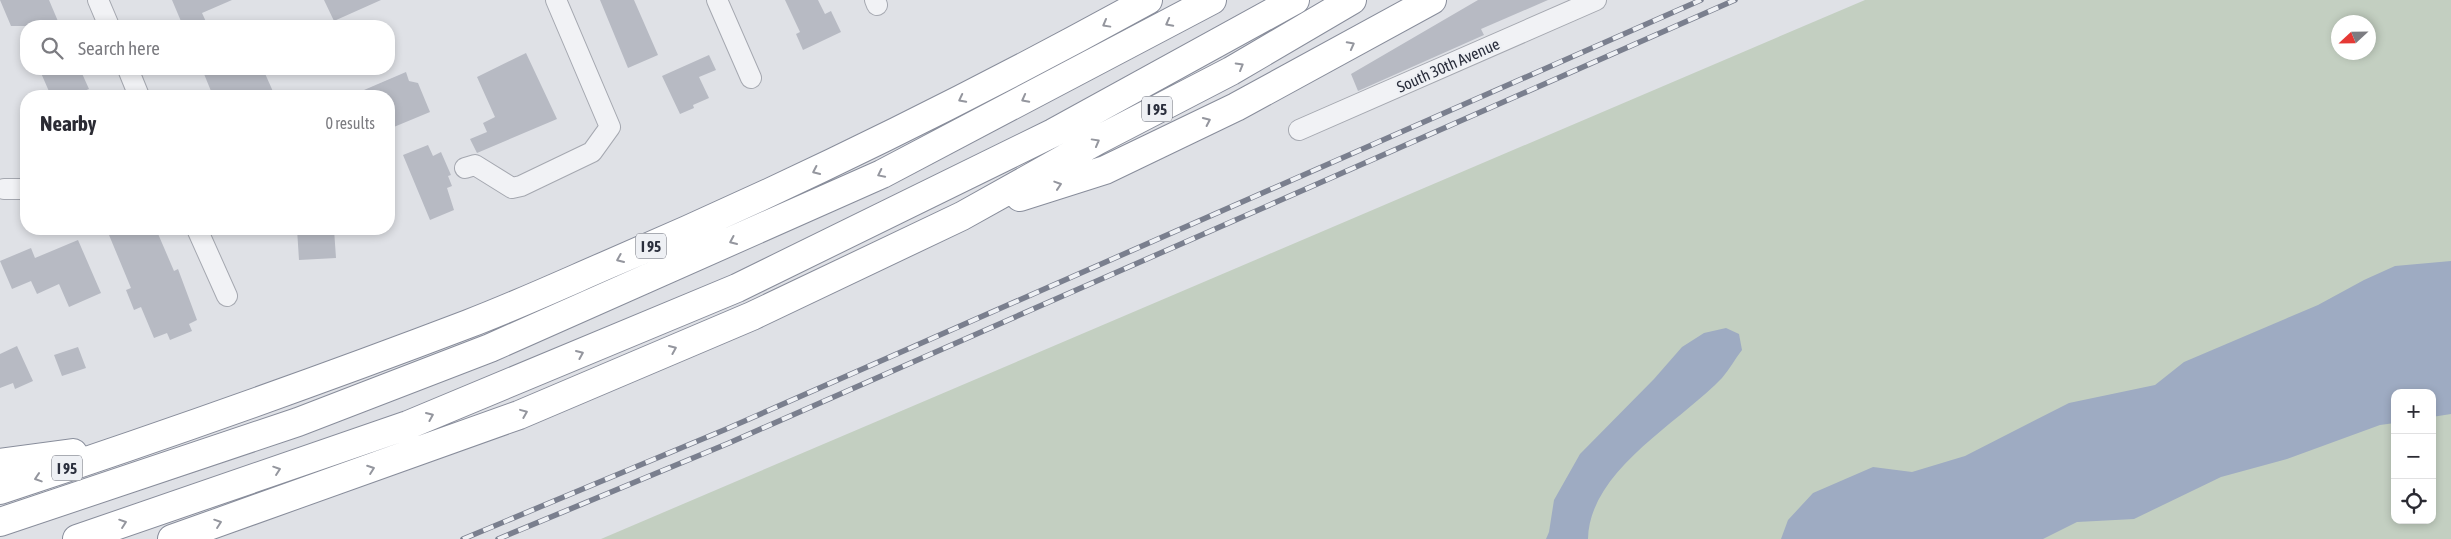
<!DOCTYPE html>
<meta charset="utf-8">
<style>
body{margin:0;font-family:"Asap Condensed",sans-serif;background:#f2f2f3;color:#2b2b33}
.controls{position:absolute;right:15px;bottom:15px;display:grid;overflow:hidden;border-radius:10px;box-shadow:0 2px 8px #0003}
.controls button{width:45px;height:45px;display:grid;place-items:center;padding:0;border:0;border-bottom:1px solid #e1e1e2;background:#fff;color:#2b2b33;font:25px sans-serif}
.compass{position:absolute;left:2331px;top:15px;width:45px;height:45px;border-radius:50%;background:#fff;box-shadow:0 2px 8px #0003;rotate:248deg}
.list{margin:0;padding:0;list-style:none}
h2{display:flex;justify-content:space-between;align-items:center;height:65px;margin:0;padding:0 20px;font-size:21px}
h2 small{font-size:16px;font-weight:400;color:#7c7c81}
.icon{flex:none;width:28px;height:28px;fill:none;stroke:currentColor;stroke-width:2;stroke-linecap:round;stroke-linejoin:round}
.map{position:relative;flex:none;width:2451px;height:539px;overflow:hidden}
.search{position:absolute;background:#fff;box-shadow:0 2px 8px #0003;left:20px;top:20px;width:375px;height:55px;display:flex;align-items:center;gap:12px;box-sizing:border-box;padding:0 18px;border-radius:20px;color:#7c7c81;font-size:19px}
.panel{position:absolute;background:#fff;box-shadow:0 2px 8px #0003;left:20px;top:90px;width:375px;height:145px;border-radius:20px}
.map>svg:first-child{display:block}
.green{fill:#c3cfc1;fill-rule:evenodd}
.water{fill:#9eabc2}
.building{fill:#b7bac3}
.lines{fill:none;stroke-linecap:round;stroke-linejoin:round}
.minor-casing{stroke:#a5a8b0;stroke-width:22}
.highway-casing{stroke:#888d9b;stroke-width:30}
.minor{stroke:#f1f2f5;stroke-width:20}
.highway{stroke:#fff;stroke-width:28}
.rail-casing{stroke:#7a7f8e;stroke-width:5.5}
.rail{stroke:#eef0f4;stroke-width:4;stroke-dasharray:11;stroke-linecap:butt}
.oneway{stroke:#94969e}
.labels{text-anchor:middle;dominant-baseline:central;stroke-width:4.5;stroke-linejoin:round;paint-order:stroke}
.shield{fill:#eef0f4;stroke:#656873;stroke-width:1}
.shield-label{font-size:15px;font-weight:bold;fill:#2a2e3c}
.street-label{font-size:16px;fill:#2a2e3c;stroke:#eef0f4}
</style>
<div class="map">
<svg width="2451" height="539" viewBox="0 0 2451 539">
<rect width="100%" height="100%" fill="#dfe1e6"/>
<path class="green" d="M 1865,0 L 2451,0 L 2451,539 L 601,539 ZM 2338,22 L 2368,22 L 2368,52 L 2338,52 ZM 2395,393 L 2432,393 L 2432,520 L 2395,520 Z"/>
<path class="water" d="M 2451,261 L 2451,414 L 2432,417 L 2432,393 L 2395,393 L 2395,423 L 2380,425 L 2287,459 L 2221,477 L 2134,519 L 2077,522 L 2043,539 L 1781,539 L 1788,520 L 1813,493 L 1873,467 L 1912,472 L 1965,456 L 2069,403 L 2155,385 L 2184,362 L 2318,305 L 2364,280 L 2395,266 Z
M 1726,328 L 1739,334 L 1742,350 C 1735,359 1729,370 1722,378 C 1679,423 1589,471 1588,539 L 1546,539 L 1549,532 L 1554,500 L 1580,454 L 1654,379 L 1682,347 L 1704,333 Z"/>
<path class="building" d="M 0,0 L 49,0 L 60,26 L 11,26 Z
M 172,0 L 232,0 L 202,13 L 208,26 L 183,26 Z
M 324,0 L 381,0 L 334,21 Z
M 600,0 L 634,0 L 658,55 L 628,68 Z
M 785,0 L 818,0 L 825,14 L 831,11 L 841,32 L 803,50 L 796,34 L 800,32 Z
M 1478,0 L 1548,0 L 1481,29 L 1484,35 L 1358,91 L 1351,74 Z
M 526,53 L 557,119 L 477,153 L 470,139 L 487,132 L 483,123 L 495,117 L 477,77 Z
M 709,55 L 716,70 L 699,77 L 709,98 L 693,105 L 694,108 L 680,114 L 662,76 Z
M 51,69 L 80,69 L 89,89 L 72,96 L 51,96 L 41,73 Z
M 202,69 L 263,69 L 275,96 L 213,96 Z
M 406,72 L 409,81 L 418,83 L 430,112 L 389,129 L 389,96 L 350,96 Z
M 428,145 L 433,156 L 441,152 L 451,175 L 448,176 L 452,186 L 447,188 L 454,210 L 430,220 L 403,155 Z
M 123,229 L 156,229 L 174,271 L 178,269 L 197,320 L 189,324 L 192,331 L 170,340 L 167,333 L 154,338 L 141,307 L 134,310 L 126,290 L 131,288 L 109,235 Z
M 297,229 L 334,229 L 336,258 L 299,260 Z
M 78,240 L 101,293 L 69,307 L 59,284 L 37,294 L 31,281 L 12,289 L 0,261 L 31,248 L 35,258 Z
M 17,346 L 33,381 L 15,389 L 13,383 L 0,388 L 0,354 Z
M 78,347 L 86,368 L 62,376 L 54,355 Z"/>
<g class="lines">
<g class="minor-casing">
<path id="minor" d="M 98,0 L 109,26
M 717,0 L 751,78
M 875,0 L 877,5
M 128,69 L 139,96
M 1299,130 L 1596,0
M 465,168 L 475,165 L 512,188 L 521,186 L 592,152 L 610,127 L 556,0
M 4,189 L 26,189
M 197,229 L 227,296"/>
</g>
<g class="highway-casing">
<path id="highway" d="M 1020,197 L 1105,170 L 1236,107 L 1432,0
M 0,463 L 73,453
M 0,490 C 157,438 313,383 468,324 C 515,306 561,285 607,265 C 792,186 972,97 1148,0
M 0,522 L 298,422 L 490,348 L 882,174 L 1212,0
M 77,539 L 408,425 L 737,288 L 1053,133 L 1295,0
M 172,539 L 519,415 L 752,316 L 962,216 L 1098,140 L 1231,71 L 1352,0"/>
</g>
<use href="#minor" class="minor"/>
<use href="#highway" class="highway"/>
<g class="rail-casing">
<path id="rail" d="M 463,539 L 724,430 L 1701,0
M 498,539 L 729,443 L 1735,0"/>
</g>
<use href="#rail" class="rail"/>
</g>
<defs><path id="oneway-chevron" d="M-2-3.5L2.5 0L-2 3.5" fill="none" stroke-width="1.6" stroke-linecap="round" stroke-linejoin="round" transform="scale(1.25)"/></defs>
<g class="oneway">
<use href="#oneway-chevron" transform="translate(1169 23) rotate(152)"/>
<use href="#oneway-chevron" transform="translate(1106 24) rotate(151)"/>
<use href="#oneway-chevron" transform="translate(1351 45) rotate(-28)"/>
<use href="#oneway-chevron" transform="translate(1240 66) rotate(-30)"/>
<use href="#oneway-chevron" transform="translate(962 99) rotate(153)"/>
<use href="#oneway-chevron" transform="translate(1025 99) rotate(152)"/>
<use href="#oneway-chevron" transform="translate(1207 121) rotate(-25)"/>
<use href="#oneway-chevron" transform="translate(1096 142) rotate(-29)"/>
<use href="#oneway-chevron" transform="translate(816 171) rotate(155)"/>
<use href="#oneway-chevron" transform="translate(881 174) rotate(154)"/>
<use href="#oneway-chevron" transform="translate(1058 185) rotate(-18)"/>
<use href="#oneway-chevron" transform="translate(733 241) rotate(156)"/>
<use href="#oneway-chevron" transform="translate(620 259) rotate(157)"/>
<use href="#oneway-chevron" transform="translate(673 349) rotate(-23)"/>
<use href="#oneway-chevron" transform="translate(580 354) rotate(-23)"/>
<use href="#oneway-chevron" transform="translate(524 413) rotate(-22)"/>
<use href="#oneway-chevron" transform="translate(430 416) rotate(-23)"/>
<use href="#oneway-chevron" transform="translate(371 469) rotate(-20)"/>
<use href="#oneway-chevron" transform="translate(277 470) rotate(-19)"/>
<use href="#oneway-chevron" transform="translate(38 478) rotate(162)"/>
<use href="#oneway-chevron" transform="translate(123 523) rotate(-19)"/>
<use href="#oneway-chevron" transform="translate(218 523) rotate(-19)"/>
</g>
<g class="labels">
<g class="shield">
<rect x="1142" y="96.5" width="30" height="25" rx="4"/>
<rect x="636" y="233.5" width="30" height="25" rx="4"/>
<rect x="52" y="455.5" width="30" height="25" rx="4"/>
</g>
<g class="shield-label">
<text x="1157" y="109">I 95</text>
<text x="651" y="246">I 95</text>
<text x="67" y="468">I 95</text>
</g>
<g class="street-label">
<text transform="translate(1448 65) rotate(-24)">South 30th Avenue</text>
</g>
</g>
</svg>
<div class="controls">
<button>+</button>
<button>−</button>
<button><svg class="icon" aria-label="locate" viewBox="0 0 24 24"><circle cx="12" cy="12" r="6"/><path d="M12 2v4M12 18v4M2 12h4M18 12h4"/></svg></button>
</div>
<svg class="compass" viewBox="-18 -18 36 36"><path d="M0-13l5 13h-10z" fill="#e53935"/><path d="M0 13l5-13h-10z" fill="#7c7c81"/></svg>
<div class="search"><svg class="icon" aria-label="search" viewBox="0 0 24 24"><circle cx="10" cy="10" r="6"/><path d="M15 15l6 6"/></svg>Search here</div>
<section class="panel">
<h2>Nearby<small>0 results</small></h2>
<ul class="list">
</ul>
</section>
</div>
